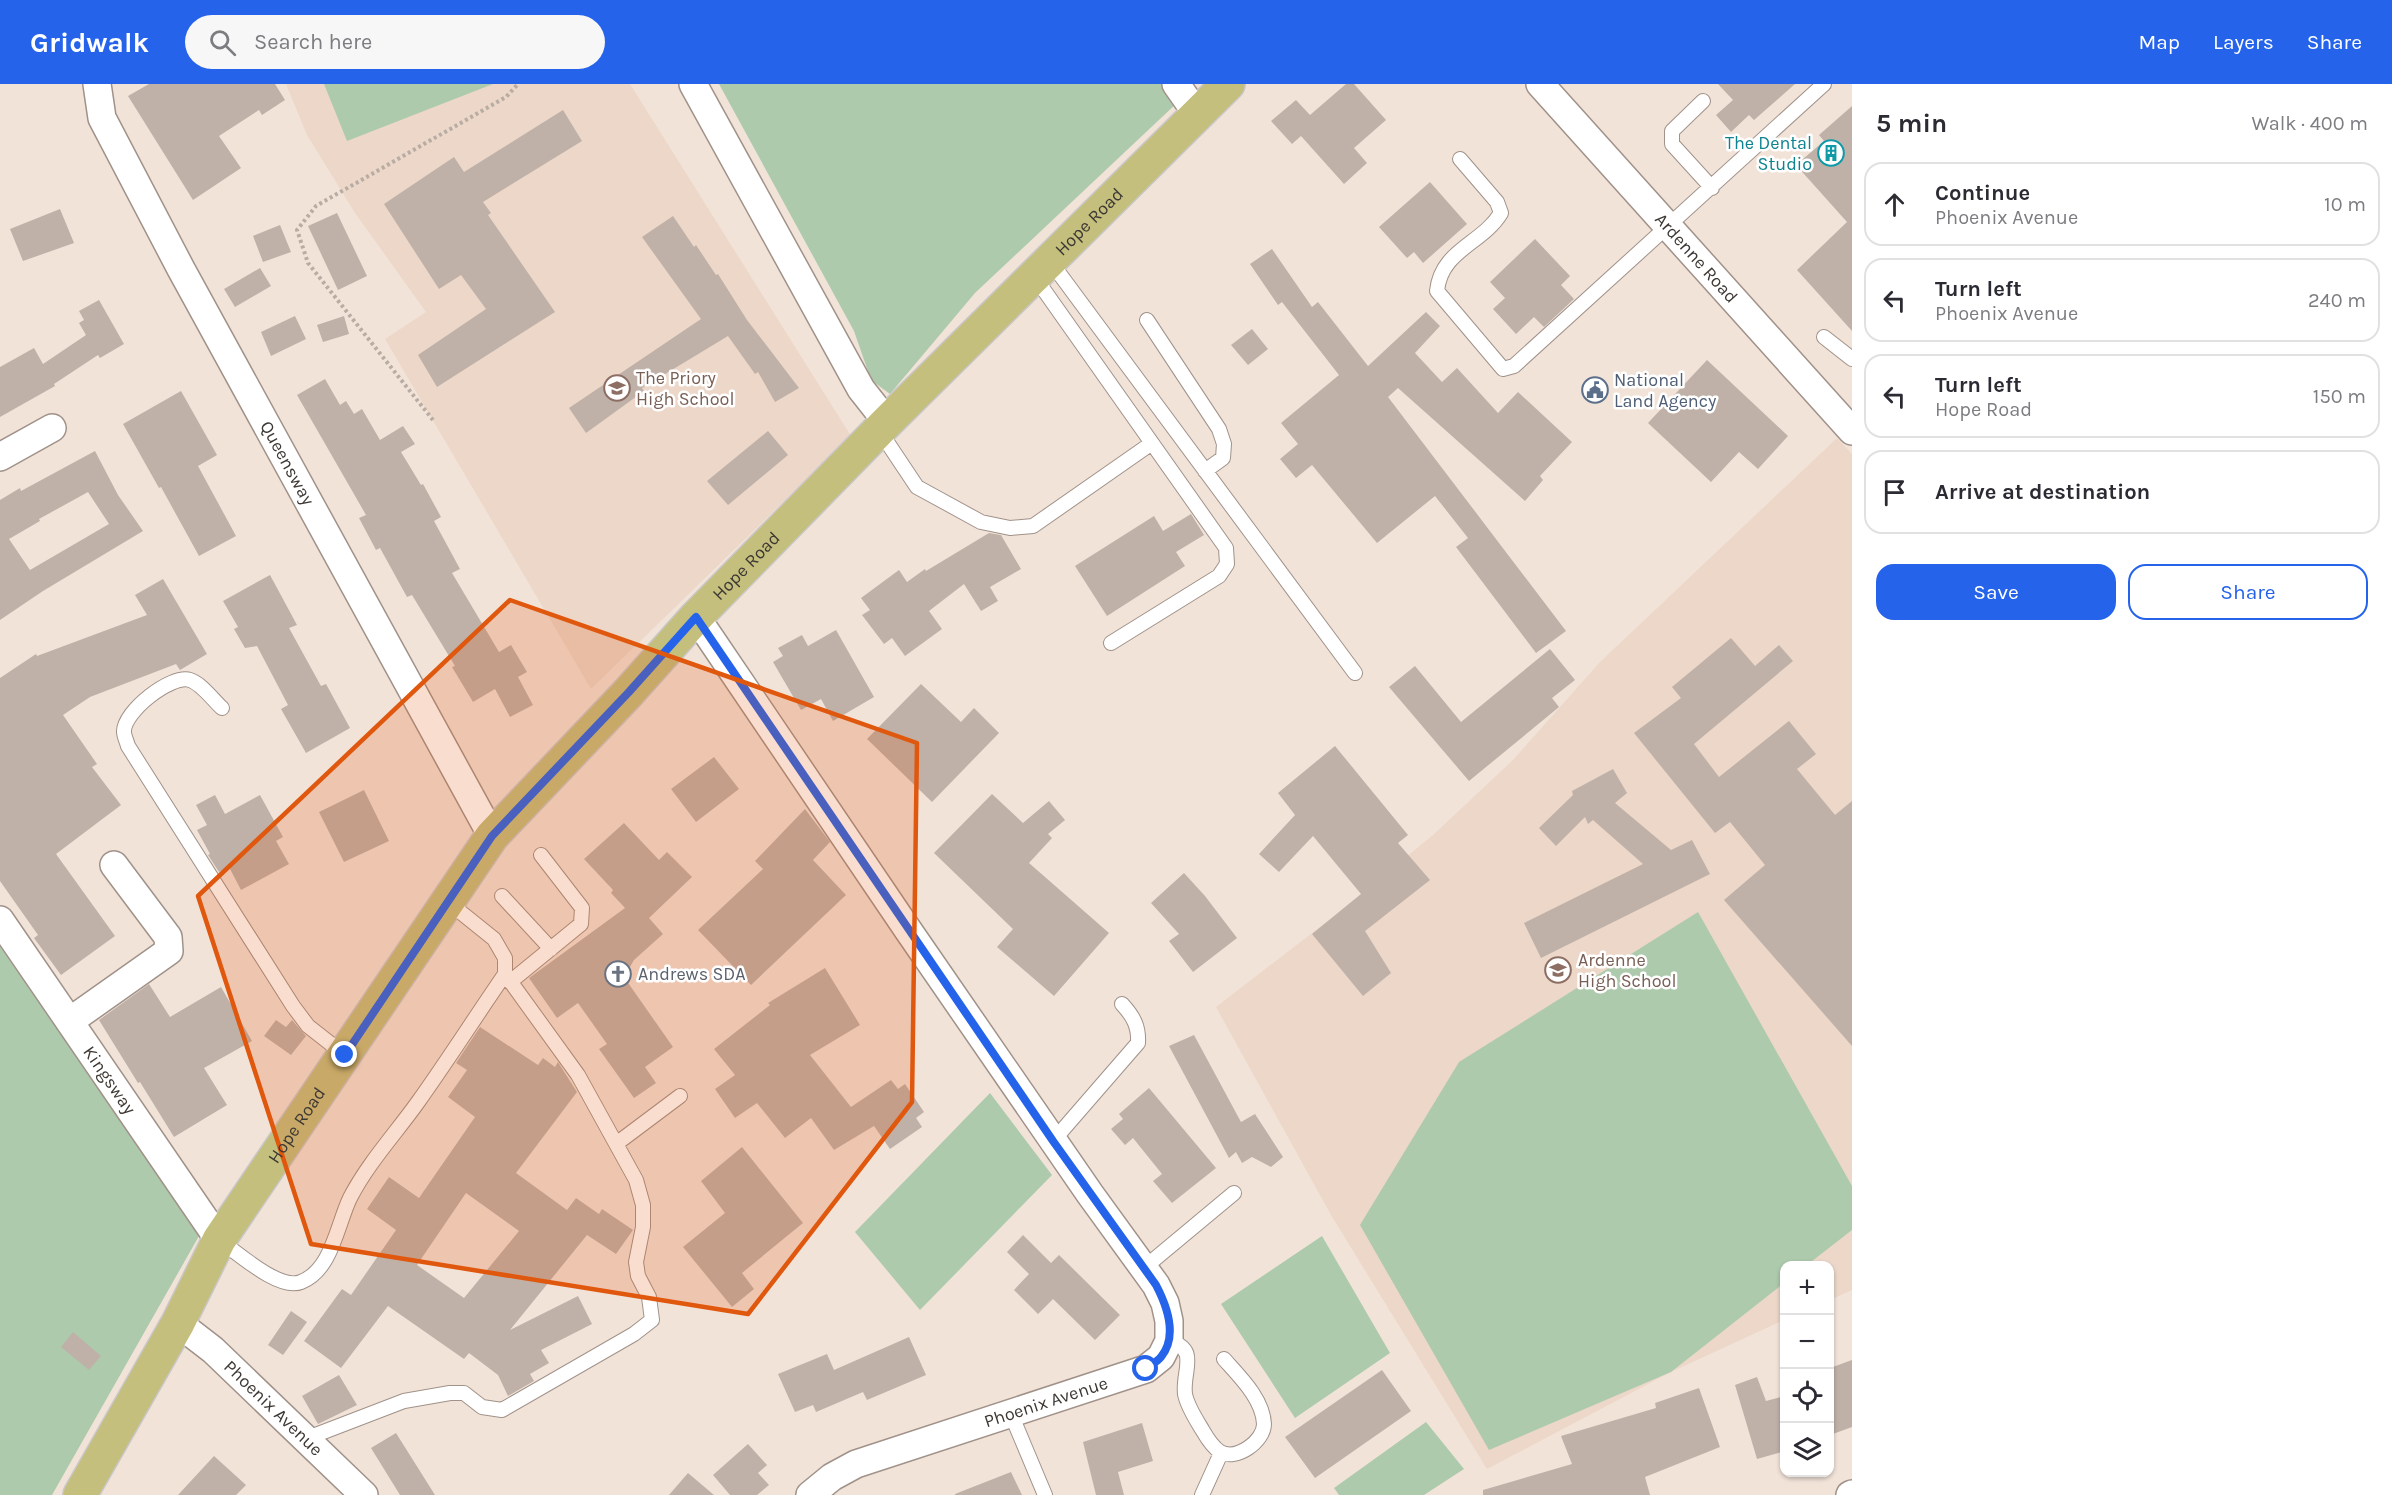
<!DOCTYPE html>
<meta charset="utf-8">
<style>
body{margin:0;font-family:Karla,sans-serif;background:#f7f7f7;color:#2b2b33}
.controls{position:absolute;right:18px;bottom:18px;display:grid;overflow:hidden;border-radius:12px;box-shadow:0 2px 4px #0004}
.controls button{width:54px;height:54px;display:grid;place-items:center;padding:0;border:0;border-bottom:2px solid #e1e1e2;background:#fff;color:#2b2b33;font:30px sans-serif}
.stop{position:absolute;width:18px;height:18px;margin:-14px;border:4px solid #2563eb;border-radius:50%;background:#fff}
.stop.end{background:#2563eb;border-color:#fff;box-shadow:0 2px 6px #0008}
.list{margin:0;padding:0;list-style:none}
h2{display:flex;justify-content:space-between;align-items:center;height:78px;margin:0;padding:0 24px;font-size:26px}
h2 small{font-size:20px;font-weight:400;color:#7c7c81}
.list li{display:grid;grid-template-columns:39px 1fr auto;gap:18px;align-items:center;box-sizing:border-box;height:84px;margin:0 12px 12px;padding:0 12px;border:2px solid #e1e1e2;border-radius:18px}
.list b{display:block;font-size:22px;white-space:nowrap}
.list p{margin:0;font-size:20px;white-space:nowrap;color:#7c7c81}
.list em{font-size:20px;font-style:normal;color:#7c7c81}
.actions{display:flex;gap:12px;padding:18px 24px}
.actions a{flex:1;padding:14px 0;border:2px solid #2563eb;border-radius:18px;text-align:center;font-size:21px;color:#2563eb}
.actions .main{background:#2563eb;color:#fff}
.icon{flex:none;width:33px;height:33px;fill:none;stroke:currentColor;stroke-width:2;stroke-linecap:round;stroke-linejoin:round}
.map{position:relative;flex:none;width:1852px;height:1411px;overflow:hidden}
header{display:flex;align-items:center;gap:36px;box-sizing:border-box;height:84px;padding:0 30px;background:#2563eb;color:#fff}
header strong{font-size:28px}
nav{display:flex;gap:33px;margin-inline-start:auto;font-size:21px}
.search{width:420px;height:54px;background:#f7f7f7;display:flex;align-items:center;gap:15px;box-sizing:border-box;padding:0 21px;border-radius:33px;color:#7c7c81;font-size:22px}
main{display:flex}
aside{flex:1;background:#fff}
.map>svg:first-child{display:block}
.built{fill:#ecd7c9}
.green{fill:#adcaad}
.building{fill:#bfb1a8;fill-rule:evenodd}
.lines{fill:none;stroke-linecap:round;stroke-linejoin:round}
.service-casing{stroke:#a09289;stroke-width:16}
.minor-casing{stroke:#a09289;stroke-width:30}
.primary-casing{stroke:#c9c7c6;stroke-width:36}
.path{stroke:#b8aca3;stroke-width:4;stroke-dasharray:3 3;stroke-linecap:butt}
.service{stroke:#fff;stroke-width:14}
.minor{stroke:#fff;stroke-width:27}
.primary{stroke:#c4bf7d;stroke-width:33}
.route{stroke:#2563eb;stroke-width:8}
.marked{fill:#e0570e;fill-opacity:0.2;stroke:#e0570e;stroke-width:4.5;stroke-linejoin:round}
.labels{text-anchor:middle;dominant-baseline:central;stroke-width:5;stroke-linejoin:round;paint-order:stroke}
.culture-label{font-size:18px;fill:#0d838f;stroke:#fff;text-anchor:end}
.street-label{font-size:18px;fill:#3e3834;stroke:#fff}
.education-label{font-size:18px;fill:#785e54;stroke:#fff;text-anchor:start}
.service-label{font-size:18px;fill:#4e5e75;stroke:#fff;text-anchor:start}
.worship-label{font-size:18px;fill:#5b616d;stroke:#fff;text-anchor:start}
</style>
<header>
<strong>Gridwalk</strong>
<div class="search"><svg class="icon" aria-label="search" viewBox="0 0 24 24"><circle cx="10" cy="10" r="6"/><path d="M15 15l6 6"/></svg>Search here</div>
<nav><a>Map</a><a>Layers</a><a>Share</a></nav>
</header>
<main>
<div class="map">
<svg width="1852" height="1411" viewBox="0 0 1852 1411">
<rect width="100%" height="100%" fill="#f2e3d9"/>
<path class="built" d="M 286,0 L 630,0 L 851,352 L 591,605 L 385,255 L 426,228 L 355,129 L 307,51 Z
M 1837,354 L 1852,370 L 1852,1206 L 1830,1216 L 1830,1182 L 1784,1182 L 1784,1236 L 1671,1288 L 1487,1385 L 1331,1131 L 1216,923 L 1338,829 L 1433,751 L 1513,676 L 1600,578 Z"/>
<path class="green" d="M 324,0 L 493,0 L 347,57 Z
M 719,0 L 1173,0 L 1178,18 L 975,209 L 890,310 L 871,296 L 854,247 Z
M 1698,828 L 1852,1102 L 1852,1146 L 1807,1181 L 1784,1182 L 1784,1199 L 1671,1288 L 1489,1366 L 1360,1141 L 1459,978 Z
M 0,860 L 199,1152 L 52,1411 L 0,1411 Z
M 990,1009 L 1052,1091 L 920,1226 L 855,1148 Z
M 1322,1152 L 1390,1269 L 1295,1334 L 1221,1220 Z
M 1426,1338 L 1464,1385 L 1424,1411 L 1339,1411 L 1334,1404 Z"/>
<path class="building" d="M 149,0 L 275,0 L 285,16 L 262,31 L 259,26 L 219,52 L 241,84 L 193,116 L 128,12 Z
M 1346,0 L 1354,0 L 1386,36 L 1354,64 L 1367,79 L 1344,100 L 1301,52 L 1292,60 L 1271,37 L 1296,16 L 1310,31 Z
M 1718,0 L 1795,0 L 1754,36 L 1749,31 L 1731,48 L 1716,31 L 1733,16 Z
M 1852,22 L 1852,247 L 1797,186 L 1847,138 L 1796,81 L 1824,57 L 1819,51 Z
M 563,26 L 582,57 L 483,118 L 491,129 L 488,131 L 555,228 L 437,303 L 418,271 L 486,225 L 461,191 L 439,205 L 384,120 L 454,73 L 464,88 Z
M 1430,98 L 1467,140 L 1423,179 L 1414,168 L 1407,174 L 1379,143 Z
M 60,125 L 74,159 L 23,177 L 10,145 Z
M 337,129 L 367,192 L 338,206 L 308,142 Z
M 673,132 L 694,163 L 696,161 L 716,191 L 718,190 L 747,236 L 799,304 L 775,318 L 758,288 L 755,290 L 728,252 L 642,304 L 644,307 L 586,349 L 569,324 L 701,235 L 642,153 Z
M 280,141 L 291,168 L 263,178 L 253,152 Z
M 1535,155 L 1570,192 L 1561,201 L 1574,215 L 1544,243 L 1534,233 L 1516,250 L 1493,225 L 1505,214 L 1490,198 Z
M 1272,165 L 1312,223 L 1318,218 L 1368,282 L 1426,228 L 1440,242 L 1415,269 L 1442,298 L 1457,284 L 1498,329 L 1518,308 L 1572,358 L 1540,392 L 1543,396 L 1525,417 L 1398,304 L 1388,313 L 1566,547 L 1536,569 L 1456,463 L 1468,454 L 1435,412 L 1377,459 L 1312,381 L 1296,394 L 1280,375 L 1298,360 L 1281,339 L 1339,291 L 1282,218 L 1278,221 L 1250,180 Z
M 260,184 L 271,202 L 235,223 L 224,205 Z
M 99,216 L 124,260 L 100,274 L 98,271 L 54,300 L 55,302 L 0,333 L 0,283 L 34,264 L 43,280 L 86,251 L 79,239 L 84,236 L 79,227 Z
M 295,232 L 306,255 L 271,272 L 261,248 Z
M 344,232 L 349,250 L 323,258 L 317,241 Z
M 1252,245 L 1268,265 L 1248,281 L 1231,261 Z
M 1707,276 L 1788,352 L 1758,385 L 1739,368 L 1711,398 L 1648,339 Z
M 325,295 L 340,321 L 346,317 L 354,330 L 362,325 L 380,356 L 403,342 L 415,360 L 401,368 L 421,401 L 423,400 L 441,433 L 434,437 L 460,485 L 452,489 L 499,568 L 511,561 L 527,588 L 518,593 L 533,621 L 510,633 L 495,605 L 473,618 L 452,583 L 455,582 L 412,511 L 407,513 L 380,464 L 376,466 L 359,434 L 366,431 L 297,311 Z
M 181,307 L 217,371 L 198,382 L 236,452 L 199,472 L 161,403 L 159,404 L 123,340 Z
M 768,347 L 788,371 L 728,421 L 707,397 Z
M 95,367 L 118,411 L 143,447 L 43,507 L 0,536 L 0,416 L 20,404 L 21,407 ZM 88,408 L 109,440 L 30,486 L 9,455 L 40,437 L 39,435 Z
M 1191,430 L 1204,451 L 1176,468 L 1185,482 L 1107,532 L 1075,482 L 1154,432 L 1163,447 Z
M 989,449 L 1001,451 L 1021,485 L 990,503 L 998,517 L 981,527 L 964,500 L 929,527 L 942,545 L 905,572 L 892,554 L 884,560 L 862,531 L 870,526 L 861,514 L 899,486 L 907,498 L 925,485 L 926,487 Z
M 270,491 L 297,541 L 289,544 L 321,602 L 326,600 L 350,644 L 306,669 L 281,625 L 288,621 L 257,562 L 245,564 L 234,545 L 238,543 L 223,517 Z
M 163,495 L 207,570 L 180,586 L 176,580 L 90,613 L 63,631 L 97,680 L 92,683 L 121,721 L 56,770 L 115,852 L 61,891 L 34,854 L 38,851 L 0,797 L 0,594 L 36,570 L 37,572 L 147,531 L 135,511 Z
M 836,546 L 874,613 L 833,637 L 821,615 L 801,626 L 773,578 L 783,572 L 778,564 L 802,551 L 808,562 Z
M 1731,554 L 1755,582 L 1779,561 L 1793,577 L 1694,660 L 1719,693 L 1789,637 L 1816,670 L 1797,685 L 1835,731 L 1852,717 L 1852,962 L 1724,816 L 1765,781 L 1730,738 L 1715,749 L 1634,649 L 1681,614 L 1672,603 Z
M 1550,565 L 1575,596 L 1552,614 L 1559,623 L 1469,697 L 1389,603 L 1415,582 L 1461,638 Z
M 921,600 L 961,638 L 974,624 L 999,649 L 932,718 L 867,655 Z
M 1335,662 L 1408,751 L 1398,759 L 1430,796 L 1365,847 L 1391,889 L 1363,912 L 1312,850 L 1361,810 L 1313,752 L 1279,788 L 1259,770 L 1295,731 L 1278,709 Z
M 714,673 L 739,705 L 696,738 L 671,705 Z
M 1613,685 L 1627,709 L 1615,719 L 1671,766 L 1692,756 L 1710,790 L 1541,874 L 1524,839 L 1643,780 L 1593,736 L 1588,740 L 1585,733 L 1556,762 L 1539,744 L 1573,711 L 1572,707 Z
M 364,706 L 389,757 L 344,778 L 319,728 Z
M 992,710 L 1023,739 L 1049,717 L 1065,736 L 1048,750 L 1052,754 L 1029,779 L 1109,849 L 1054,912 L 997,863 L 1013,845 L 934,769 Z
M 215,711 L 225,730 L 260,711 L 283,753 L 276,757 L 289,780 L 241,806 L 229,783 L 219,788 L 208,771 L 210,770 L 197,746 L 207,741 L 196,721 Z
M 805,725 L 830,758 L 813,776 L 846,811 L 751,901 L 698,846 L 763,785 L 755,777 Z
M 624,739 L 659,776 L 667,768 L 692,793 L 649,834 L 663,850 L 634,876 L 624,893 L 673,963 L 645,983 L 656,999 L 634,1014 L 599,965 L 607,960 L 578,919 L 557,934 L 529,894 L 625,824 L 611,809 L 613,806 L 584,775 Z
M 1184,789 L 1205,812 L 1237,854 L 1193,888 L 1169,857 L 1179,850 L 1151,819 Z
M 825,884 L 860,941 L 810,971 L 851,1023 L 891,996 L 898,1005 L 905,1000 L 924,1028 L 916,1034 L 922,1043 L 890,1065 L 874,1042 L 834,1066 L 811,1034 L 785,1054 L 757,1019 L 735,1034 L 715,1005 L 735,991 L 714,965 L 770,921 L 768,919 Z
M 149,900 L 170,933 L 221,903 L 252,957 L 204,984 L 227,1021 L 174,1053 L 140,998 L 138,999 L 99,936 Z
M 276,936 L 286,943 L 292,936 L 306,952 L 291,971 L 264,952 Z
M 480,943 L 538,981 L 543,974 L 555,983 L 558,978 L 577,1008 L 516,1089 L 567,1126 L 576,1114 L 599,1130 L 602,1125 L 633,1146 L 616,1170 L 587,1151 L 510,1246 L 578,1212 L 592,1240 L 541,1266 L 549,1279 L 530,1290 L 534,1297 L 508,1312 L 498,1291 L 469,1269 L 464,1275 L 388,1222 L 341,1284 L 304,1257 L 342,1205 L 351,1211 L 396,1146 L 367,1125 L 389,1093 L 419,1114 L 475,1033 L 448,1013 L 467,986 L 456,979 ZM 466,1109 L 519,1147 L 464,1214 L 417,1181 Z
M 1194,951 L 1241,1038 L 1255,1030 L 1283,1073 L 1271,1083 L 1252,1073 L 1242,1079 L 1236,1068 L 1229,1074 L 1169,962 Z
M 1149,1004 L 1216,1084 L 1172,1119 L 1153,1097 L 1162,1090 L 1133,1054 L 1125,1061 L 1111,1045 L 1123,1035 L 1119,1030 Z
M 742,1063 L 803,1139 L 742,1189 L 754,1205 L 732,1223 L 683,1163 L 725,1129 L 701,1097 Z
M 1023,1151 L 1051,1179 L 1059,1171 L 1120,1231 L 1095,1256 L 1053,1215 L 1038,1230 L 1014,1206 L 1029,1190 L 1007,1168 Z
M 291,1227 L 307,1238 L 283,1271 L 268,1261 Z
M 73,1248 L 101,1272 L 89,1286 L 61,1263 Z
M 909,1253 L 926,1291 L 867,1316 L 863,1308 L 816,1328 L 813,1321 L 795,1328 L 778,1290 L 827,1270 L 834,1286 Z
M 1852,1276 L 1852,1343 L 1830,1351 L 1830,1284 Z
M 1382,1286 L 1411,1327 L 1315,1394 L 1285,1353 Z
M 339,1291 L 357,1321 L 318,1340 L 302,1312 Z
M 1757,1293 L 1766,1317 L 1785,1312 L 1785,1367 L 1757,1375 L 1735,1301 Z
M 1699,1304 L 1720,1363 L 1645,1393 L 1650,1411 L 1483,1411 L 1483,1406 L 1572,1380 L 1561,1352 L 1656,1324 L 1655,1319 Z
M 1142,1339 L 1153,1377 L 1118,1388 L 1124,1411 L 1096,1411 L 1083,1358 Z
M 396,1349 L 435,1411 L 400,1411 L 371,1364 Z
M 748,1360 L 767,1381 L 758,1389 L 769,1401 L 757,1411 L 730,1411 L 713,1391 Z
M 214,1372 L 246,1401 L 236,1411 L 178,1411 Z
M 1011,1388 L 1022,1411 L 955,1411 L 955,1410 Z
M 688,1389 L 714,1411 L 669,1411 Z"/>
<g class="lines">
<g class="service-casing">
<path id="service" d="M 1703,17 L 1672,47 L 1672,60 L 1712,104
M 1460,75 L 1497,118 L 1501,129 C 1482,160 1441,166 1437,207 L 1503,285 L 1514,282 L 1824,0
M 1050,177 L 1355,589
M 1034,192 L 1226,464 L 1227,480 L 1219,492 L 1111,559
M 1147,236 L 1219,345 L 1224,360 L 1223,374 L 1205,387
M 1824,253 L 1852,275
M 879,346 L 917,403 L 981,438 L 1010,444 L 1033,442 L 1152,359
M 222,624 C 213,616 202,600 190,596 C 171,590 123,628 124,648 C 124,652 127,658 128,662 L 293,922 L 308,942 L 345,971
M 502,812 L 551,865
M 510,898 L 581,840 L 582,824 L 541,771
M 1053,1057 L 1138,959 C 1139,942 1133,932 1122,920
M 616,1060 L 680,1012
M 219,1156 C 237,1168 279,1207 301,1198 C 332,1186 337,1141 350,1114 C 368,1079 396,1049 418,1018 C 448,976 476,932 505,890 L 505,874 L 494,855 L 448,818
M 1144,1184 L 1234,1109
M 1169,1257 C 1200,1265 1182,1287 1185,1310 C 1187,1322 1197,1337 1203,1347 C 1207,1354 1213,1363 1220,1368 C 1237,1377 1264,1357 1264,1340 C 1263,1315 1240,1293 1224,1275
M 1011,1330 L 1045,1411
M 305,1355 L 404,1317 L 450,1309 L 464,1309 L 482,1323 L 502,1326 L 634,1250 L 652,1236 L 649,1213 L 638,1192 L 636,1178 L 643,1143 L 643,1121 L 636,1096 L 578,991 L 505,890
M 1202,1411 L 1221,1369"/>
</g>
<g class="minor-casing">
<g id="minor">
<path id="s1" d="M 97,0 L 102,34 L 181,185 L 492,752"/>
<path d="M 693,0 L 861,305 L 887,338"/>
<path d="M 1176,0 L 1197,30"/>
<path id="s2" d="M 1540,0 L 1852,347"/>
<path d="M 0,373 L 52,344"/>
<path d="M 696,533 L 908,846 L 1090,1110 L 1156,1201 L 1165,1219 L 1169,1237 L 1169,1257 L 1161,1273 L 1146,1285 L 856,1380 L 832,1393 L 810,1411"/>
<path id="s3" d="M 0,836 L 219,1156"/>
<path d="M 70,937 L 169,867 L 168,853 L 114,781"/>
<path id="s4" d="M 178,1239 L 213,1266 L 364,1411"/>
<path d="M 1850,1411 L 1852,1410"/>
</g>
</g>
<g class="primary-casing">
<g id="primary">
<path id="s5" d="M 80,1411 L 178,1239 L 219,1156 L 492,752 L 628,609 L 696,533 L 887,338 L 1228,0"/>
</g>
</g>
<path class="path" d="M 433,336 L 308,179 L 297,146 L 316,122 L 506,13 L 518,0"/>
<use href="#service" class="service"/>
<use href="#minor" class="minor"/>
<use href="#primary" class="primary"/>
</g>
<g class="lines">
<path class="route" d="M 345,971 L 492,752 L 628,609 L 696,533 L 1053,1057 L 1156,1201 C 1167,1222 1178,1252 1161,1273 C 1157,1278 1150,1281 1146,1285"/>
</g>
<path class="marked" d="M 510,516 L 917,659 L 912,1018 L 748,1230 L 311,1160 L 198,812 Z"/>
<defs>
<g id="building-ring" transform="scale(1.35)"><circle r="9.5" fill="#fff" stroke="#0f9aa8" stroke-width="1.5"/><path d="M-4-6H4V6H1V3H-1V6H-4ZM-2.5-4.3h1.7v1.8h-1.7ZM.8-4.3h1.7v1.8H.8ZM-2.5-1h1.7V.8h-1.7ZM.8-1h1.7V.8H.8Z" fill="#0f9aa8"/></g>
<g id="school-ring" transform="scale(1.35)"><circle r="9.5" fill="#fff" stroke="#8d6e63" stroke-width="1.5"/><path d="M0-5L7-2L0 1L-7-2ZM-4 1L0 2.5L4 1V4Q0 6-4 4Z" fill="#8d6e63"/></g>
<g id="civic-ring" transform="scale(1.35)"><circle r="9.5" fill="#fff" stroke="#5c6f8a" stroke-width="1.5"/><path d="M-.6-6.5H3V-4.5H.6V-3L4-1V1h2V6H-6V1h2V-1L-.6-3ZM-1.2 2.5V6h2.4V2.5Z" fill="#5c6f8a"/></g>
<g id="church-ring" transform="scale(1.35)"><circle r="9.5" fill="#fff" stroke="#6b7280" stroke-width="1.5"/><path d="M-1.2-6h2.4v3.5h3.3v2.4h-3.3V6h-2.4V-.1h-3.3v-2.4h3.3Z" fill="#6b7280"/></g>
</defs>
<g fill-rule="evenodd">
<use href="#building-ring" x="1831" y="69"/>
<use href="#school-ring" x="617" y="304"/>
<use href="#civic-ring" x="1595" y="306"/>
<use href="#school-ring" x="1558" y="886"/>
<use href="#church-ring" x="618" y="890"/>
</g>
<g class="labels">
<g class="culture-label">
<text x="1812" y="59">The Dental<tspan x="1812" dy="21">Studio</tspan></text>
</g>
<g class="street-label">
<text stroke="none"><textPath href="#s5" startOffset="1635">Hope Road</textPath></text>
<text stroke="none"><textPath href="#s2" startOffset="234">Ardenne Road</textPath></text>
<text stroke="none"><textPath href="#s1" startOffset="426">Queensway</textPath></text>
<text stroke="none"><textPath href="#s5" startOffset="1149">Hope Road</textPath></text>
<text stroke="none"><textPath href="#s3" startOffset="194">Kingsway</textPath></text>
<text stroke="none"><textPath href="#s5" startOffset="429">Hope Road</textPath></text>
<text transform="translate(1046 1318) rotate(-18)">Phoenix Avenue</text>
<text stroke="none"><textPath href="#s4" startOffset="128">Phoenix Avenue</textPath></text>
</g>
<g class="education-label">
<text x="636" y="294">The Priory<tspan x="636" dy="21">High School</tspan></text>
<text x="1578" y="876">Ardenne<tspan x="1578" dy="21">High School</tspan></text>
</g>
<g class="service-label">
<text x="1614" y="296">National<tspan x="1614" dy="21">Land Agency</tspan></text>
</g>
<g class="worship-label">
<text x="638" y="890">Andrews SDA</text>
</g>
</g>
</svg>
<div class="controls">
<button>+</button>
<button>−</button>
<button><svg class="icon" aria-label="locate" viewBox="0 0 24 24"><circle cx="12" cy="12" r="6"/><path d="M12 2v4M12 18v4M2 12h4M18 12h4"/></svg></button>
<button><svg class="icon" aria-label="layers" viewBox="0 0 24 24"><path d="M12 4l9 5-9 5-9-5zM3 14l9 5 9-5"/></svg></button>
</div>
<div class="stop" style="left:1146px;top:1285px"></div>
<div class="stop end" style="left:345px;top:971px"></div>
</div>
<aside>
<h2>5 min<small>Walk · 400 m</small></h2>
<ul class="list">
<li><svg class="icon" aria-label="ahead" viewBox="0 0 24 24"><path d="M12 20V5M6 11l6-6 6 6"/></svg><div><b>Continue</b><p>Phoenix Avenue</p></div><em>10 m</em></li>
<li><svg class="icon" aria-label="left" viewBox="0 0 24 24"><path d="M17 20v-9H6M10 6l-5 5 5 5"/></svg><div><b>Turn left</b><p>Phoenix Avenue</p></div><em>240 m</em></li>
<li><svg class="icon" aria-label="left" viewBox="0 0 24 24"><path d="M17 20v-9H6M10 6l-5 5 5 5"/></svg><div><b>Turn left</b><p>Hope Road</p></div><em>150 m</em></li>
<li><svg class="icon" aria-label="arrive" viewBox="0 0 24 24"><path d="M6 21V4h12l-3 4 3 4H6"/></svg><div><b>Arrive at destination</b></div></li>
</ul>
<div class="actions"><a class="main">Save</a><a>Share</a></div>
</aside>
</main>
